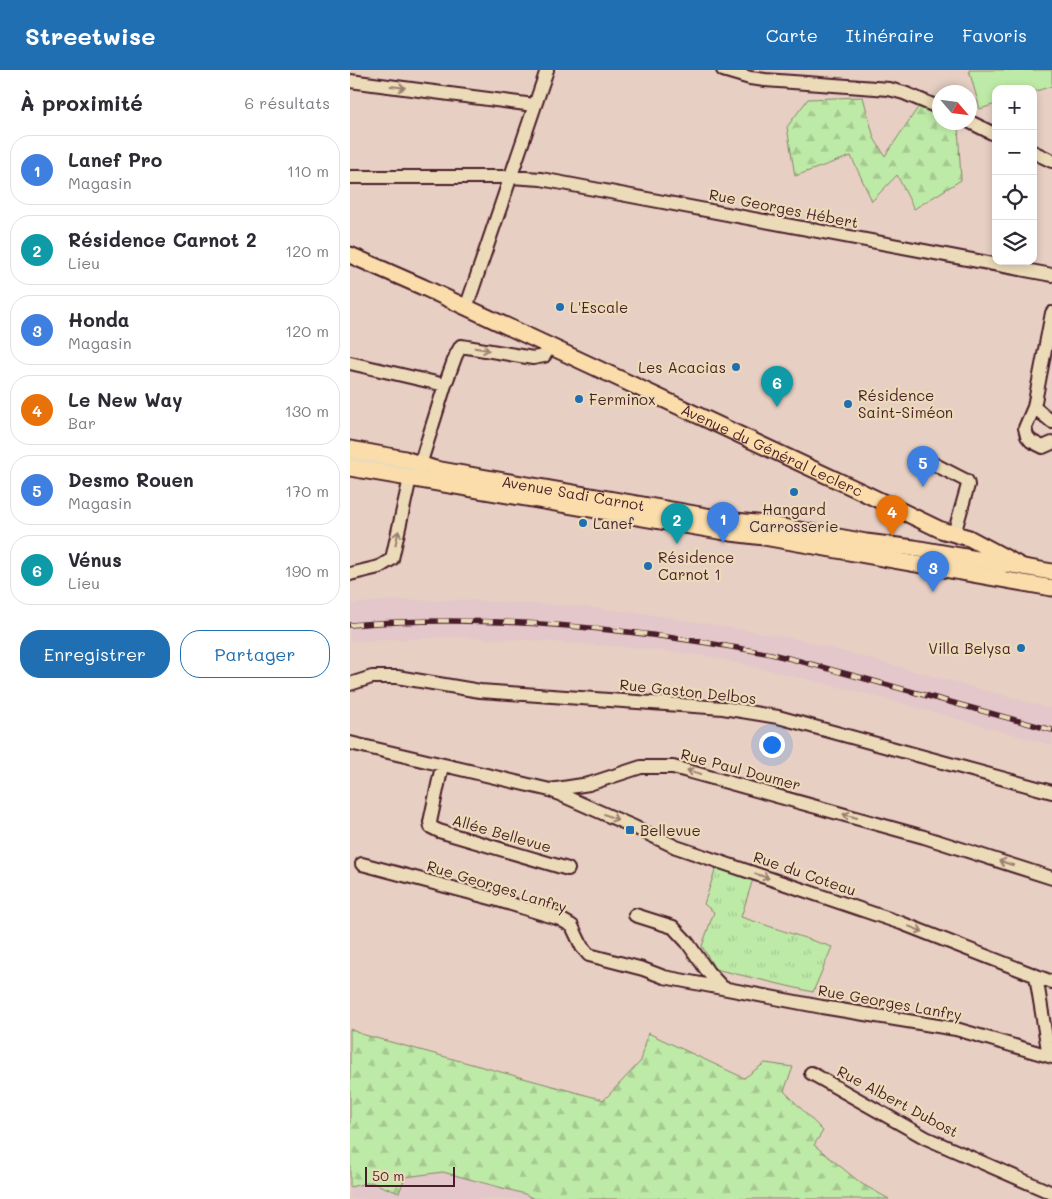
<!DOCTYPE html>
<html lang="fr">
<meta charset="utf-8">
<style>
body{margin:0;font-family:Mali,sans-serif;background:#f7f7f7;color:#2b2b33}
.controls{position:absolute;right:15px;top:15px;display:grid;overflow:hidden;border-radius:10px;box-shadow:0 2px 8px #0003}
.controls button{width:45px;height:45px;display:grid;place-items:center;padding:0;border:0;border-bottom:1px solid #e1e1e2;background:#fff;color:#2b2b33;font:25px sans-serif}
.compass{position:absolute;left:582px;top:15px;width:45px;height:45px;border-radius:50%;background:#fff;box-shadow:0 2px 8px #0003;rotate:118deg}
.scale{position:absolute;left:15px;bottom:12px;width:90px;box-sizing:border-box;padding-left:5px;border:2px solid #4a1f2b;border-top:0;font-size:14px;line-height:18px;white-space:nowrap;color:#4a1f2b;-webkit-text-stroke:4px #ecdbb8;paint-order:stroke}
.you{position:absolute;left:421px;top:674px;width:18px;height:18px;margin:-12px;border:4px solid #fff;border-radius:50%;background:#1a73e8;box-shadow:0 0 0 8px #1a73e833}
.badge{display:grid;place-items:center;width:32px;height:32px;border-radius:50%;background:#1f6fb2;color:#fff;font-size:16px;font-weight:700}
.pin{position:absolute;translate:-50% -41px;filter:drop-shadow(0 1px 2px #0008)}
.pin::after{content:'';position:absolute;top:26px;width:18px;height:15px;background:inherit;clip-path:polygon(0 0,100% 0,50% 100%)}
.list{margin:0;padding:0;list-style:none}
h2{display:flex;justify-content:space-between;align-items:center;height:65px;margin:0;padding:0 20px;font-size:21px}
h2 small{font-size:16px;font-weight:400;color:#7c7c81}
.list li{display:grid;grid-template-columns:32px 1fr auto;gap:15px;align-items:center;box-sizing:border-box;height:70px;margin:0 10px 10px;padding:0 10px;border:1px solid #e1e1e2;border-radius:20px}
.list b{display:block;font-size:19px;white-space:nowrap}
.list p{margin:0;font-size:16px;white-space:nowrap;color:#7c7c81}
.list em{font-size:16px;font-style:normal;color:#7c7c81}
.actions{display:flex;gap:10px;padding:15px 20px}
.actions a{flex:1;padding:11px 0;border:1px solid #1f6fb2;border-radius:20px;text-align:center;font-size:18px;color:#1f6fb2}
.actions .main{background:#1f6fb2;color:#fff}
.icon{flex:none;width:28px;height:28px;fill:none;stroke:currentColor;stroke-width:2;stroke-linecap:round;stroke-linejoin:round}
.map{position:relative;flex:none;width:702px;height:1129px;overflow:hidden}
header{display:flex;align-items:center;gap:30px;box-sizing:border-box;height:70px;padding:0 25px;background:#1f6fb2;color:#fff}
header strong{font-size:24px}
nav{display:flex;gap:28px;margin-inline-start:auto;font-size:18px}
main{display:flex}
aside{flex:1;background:#fff}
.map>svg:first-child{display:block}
.built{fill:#e3c7ca}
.grass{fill:url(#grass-tufts);stroke:#848469}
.forest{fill:url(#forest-firs);stroke:#848469}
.pitch{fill:#beeaa7;stroke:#848469}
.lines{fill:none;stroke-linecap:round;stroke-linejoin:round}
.minor-casing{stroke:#4a1f2b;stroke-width:16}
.major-casing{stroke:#4a1f2b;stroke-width:19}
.minor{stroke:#ecdbb8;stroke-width:12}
.major{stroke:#faddab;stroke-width:15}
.rail-casing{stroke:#4a1f2b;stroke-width:5.5}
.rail{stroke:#ecdbb8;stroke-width:4;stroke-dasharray:11;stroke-linecap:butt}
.oneway{stroke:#9b7d72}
.poi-dot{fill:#1f6fb2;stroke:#ecdbb8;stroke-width:2}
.labels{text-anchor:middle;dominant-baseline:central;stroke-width:4.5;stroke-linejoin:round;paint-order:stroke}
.street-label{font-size:15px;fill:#4a1f2b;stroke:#ecdbb8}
.poi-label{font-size:15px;fill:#4a1f2b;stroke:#ecdbb8;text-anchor:start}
</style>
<header>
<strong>Streetwise</strong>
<nav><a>Carte</a><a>Itinéraire</a><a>Favoris</a></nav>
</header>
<main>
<aside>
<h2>À proximité<small>6 résultats</small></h2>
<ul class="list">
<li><span class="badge" style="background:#3f7fe0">1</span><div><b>Lanef Pro</b><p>Magasin</p></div><em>110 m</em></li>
<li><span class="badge" style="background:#0f9aa8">2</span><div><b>Résidence Carnot 2</b><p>Lieu</p></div><em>120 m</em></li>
<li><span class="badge" style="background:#3f7fe0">3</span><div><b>Honda</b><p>Magasin</p></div><em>120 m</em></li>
<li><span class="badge" style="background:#e8710a">4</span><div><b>Le New Way</b><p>Bar</p></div><em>130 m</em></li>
<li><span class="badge" style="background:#3f7fe0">5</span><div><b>Desmo Rouen</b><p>Magasin</p></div><em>170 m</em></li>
<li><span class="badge" style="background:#0f9aa8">6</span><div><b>Vénus</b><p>Lieu</p></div><em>190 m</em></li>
</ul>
<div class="actions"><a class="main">Enregistrer</a><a>Partager</a></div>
</aside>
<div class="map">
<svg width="702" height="1129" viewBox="0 0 702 1129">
<defs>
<pattern id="grass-tufts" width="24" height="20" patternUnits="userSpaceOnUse" patternTransform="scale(1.25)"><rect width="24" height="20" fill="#beeaa7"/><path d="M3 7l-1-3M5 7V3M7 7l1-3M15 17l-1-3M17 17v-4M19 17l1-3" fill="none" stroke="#a5c890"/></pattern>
<pattern id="forest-firs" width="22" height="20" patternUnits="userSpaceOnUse" patternTransform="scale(1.25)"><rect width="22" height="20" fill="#beeaa7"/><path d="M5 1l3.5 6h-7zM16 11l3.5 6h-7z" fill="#a5c890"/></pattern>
</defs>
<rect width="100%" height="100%" fill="#e7cfc3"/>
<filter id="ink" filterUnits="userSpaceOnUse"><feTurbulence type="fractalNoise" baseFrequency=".02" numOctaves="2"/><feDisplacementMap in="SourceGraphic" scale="10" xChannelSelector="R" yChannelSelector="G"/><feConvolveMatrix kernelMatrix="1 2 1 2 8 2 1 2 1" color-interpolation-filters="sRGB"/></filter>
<g filter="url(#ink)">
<path class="built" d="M 115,530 L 237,537 L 310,546 L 447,569 L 702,639 L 702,675 L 507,621 L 359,586 L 289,578 L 178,570 L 102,567 L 0,571 L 0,534 L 38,531 Z
M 93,1102 L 175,1124 L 184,1129 L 0,1129 L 0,1117 L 21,1112 L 49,1123 L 55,1107 Z"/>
<path class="grass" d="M 366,798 L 403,809 L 391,847 L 482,877 L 463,922 L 365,899 L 352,876 L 364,842 L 354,834 Z"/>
<path class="forest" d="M 513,27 L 524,68 L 535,86 L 569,36 L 589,47 L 590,52 L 600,53 L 608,56 L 611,110 L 564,139 L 547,105 L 522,131 L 501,86 L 445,106 L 437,57 L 458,29 Z
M 0,959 L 11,964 L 254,1030 L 291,991 L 298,963 L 394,1008 L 415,993 L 443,997 L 434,1021 L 473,1061 L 464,1075 L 512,1114 L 539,1129 L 184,1129 L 175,1124 L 93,1102 L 55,1107 L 49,1123 L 21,1112 L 0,1117 Z"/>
<path class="pitch" d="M 619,0 L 702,0 L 702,16 L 683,22 L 683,19 L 646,19 L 646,34 L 630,39 Z"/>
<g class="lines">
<g class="minor-casing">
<path id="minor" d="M 373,0 L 400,8 L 415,10 L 539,19 L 554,23 L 590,38
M 0,11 L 184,35
M 620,52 L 646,65
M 683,82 L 702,91
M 0,107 L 160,107 L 191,109 L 702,205
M 116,238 L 197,0
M 702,243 L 684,337 L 675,358 L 677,366 L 681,371 L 693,377 L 702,373
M 0,293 L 95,315
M 684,337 L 702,352
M 0,389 L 69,403
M 574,389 L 617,411 L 618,415 L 604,464
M 589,490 L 650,500
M 0,504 L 29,497 L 42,489 L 60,408 L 70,395 L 95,315 L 106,285 L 111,276 L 183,288 L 194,286 L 200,277
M 0,614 L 22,607 L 47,607 L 130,621 L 373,638 L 428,647 L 702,722
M 0,673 L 200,720 L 239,714 L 291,697 L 323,697 L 574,767 L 702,808
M 92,696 L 80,752 L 81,757 L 89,761 L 218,799
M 200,720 L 282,756 L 326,777 L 551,853 L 702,912
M 12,794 L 148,830 L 210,849 L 222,856 L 232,877 L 239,885 L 293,899 L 314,907 L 472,937 L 606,959 L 699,986
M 285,845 L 323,857 L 337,872 L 358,902 L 373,918
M 686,906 L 699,986 L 702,987
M 461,1003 L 576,1068 L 702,1123"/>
</g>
<g class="major-casing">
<g id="major">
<path id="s1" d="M 0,185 L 73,217 L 510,421 L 591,460 L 619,468 L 671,496"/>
<path id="s2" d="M 0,379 L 55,389 L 85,399 L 385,451 L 416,454 L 516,472 L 564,478 L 702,502"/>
<path d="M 0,398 L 381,463 L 414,467 L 702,518"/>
</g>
</g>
<use href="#minor" class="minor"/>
<use href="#major" class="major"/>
<g class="rail-casing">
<path id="rail" d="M 0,555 C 140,543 283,558 421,584 C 449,590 477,599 505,606 C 571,624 636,642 702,660"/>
</g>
<use href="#rail" class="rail"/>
</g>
<defs><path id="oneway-shaft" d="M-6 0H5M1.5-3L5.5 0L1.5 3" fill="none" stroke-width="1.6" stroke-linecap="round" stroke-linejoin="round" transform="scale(1.25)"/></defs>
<g class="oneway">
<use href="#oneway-shaft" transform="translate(48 17) rotate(7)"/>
<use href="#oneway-shaft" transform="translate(132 279) rotate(10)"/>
<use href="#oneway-shaft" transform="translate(47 468) rotate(-77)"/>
<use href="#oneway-shaft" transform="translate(344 702) rotate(-165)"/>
<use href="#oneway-shaft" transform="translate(500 746) rotate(-164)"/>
<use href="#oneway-shaft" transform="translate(261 747) rotate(23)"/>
<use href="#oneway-shaft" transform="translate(656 793) rotate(-162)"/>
<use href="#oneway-shaft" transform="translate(412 806) rotate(19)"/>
<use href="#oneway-shaft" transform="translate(566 859) rotate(21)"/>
</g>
</g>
<g class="poi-dot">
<circle cx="210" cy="237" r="5"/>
<circle cx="386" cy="297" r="5"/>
<circle cx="229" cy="329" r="5"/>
<circle cx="498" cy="334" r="5"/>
<circle cx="444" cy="422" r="5"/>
<circle cx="233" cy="453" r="5"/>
<circle cx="298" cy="496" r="5"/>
<circle cx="671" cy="578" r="5"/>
<rect x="275" y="755" width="10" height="10" rx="2.5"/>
</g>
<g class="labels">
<g class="street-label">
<text transform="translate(434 138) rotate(11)">Rue Georges Hébert</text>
<text stroke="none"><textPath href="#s1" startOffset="465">Avenue du Général Leclerc</textPath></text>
<text stroke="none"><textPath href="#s2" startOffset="228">Avenue Sadi Carnot</textPath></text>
<text transform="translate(338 621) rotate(6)">Rue Gaston Delbos</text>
<text transform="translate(391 699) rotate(15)">Rue Paul Doumer</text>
<text transform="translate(152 763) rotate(16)">Allée Bellevue</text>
<text transform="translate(455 803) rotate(19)">Rue du Coteau</text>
<text transform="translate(147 816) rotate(17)">Rue Georges Lanfry</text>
<text transform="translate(540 932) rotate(10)">Rue Georges Lanfry</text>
<text transform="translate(548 1031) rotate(28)">Rue Albert Dubost</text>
</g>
<g class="poi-label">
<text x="220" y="237">L'Escale</text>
<text x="376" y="297" text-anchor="end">Les Acacias</text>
<text x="508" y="325">Résidence<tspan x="508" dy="17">Saint-Siméon</tspan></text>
<text x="239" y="329">Ferminox</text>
<text x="444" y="439" text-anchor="middle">Hangard<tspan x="444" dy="17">Carrosserie</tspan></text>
<text x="243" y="453">Lanef</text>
<text x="308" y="487">Résidence<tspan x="308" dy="17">Carnot 1</tspan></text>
<text x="661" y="578" text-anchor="end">Villa Belysa</text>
<text x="290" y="760">Bellevue</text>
</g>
</g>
</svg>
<div class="controls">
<button>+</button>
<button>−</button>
<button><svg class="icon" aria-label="locate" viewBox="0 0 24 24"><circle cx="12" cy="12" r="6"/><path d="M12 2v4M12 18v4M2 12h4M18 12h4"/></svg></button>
<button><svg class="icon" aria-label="layers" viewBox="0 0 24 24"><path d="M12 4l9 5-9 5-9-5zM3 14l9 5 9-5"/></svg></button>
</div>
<svg class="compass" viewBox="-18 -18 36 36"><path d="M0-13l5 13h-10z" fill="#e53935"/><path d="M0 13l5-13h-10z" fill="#7c7c81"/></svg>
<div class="scale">50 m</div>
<div class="you"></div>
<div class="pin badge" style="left:373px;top:473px;background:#3f7fe0">1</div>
<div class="pin badge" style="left:327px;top:474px;background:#0f9aa8">2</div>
<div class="pin badge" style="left:583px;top:522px;background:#3f7fe0">3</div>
<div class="pin badge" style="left:542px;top:466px;background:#e8710a">4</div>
<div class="pin badge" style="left:573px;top:417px;background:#3f7fe0">5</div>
<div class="pin badge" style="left:427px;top:337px;background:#0f9aa8">6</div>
</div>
</main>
